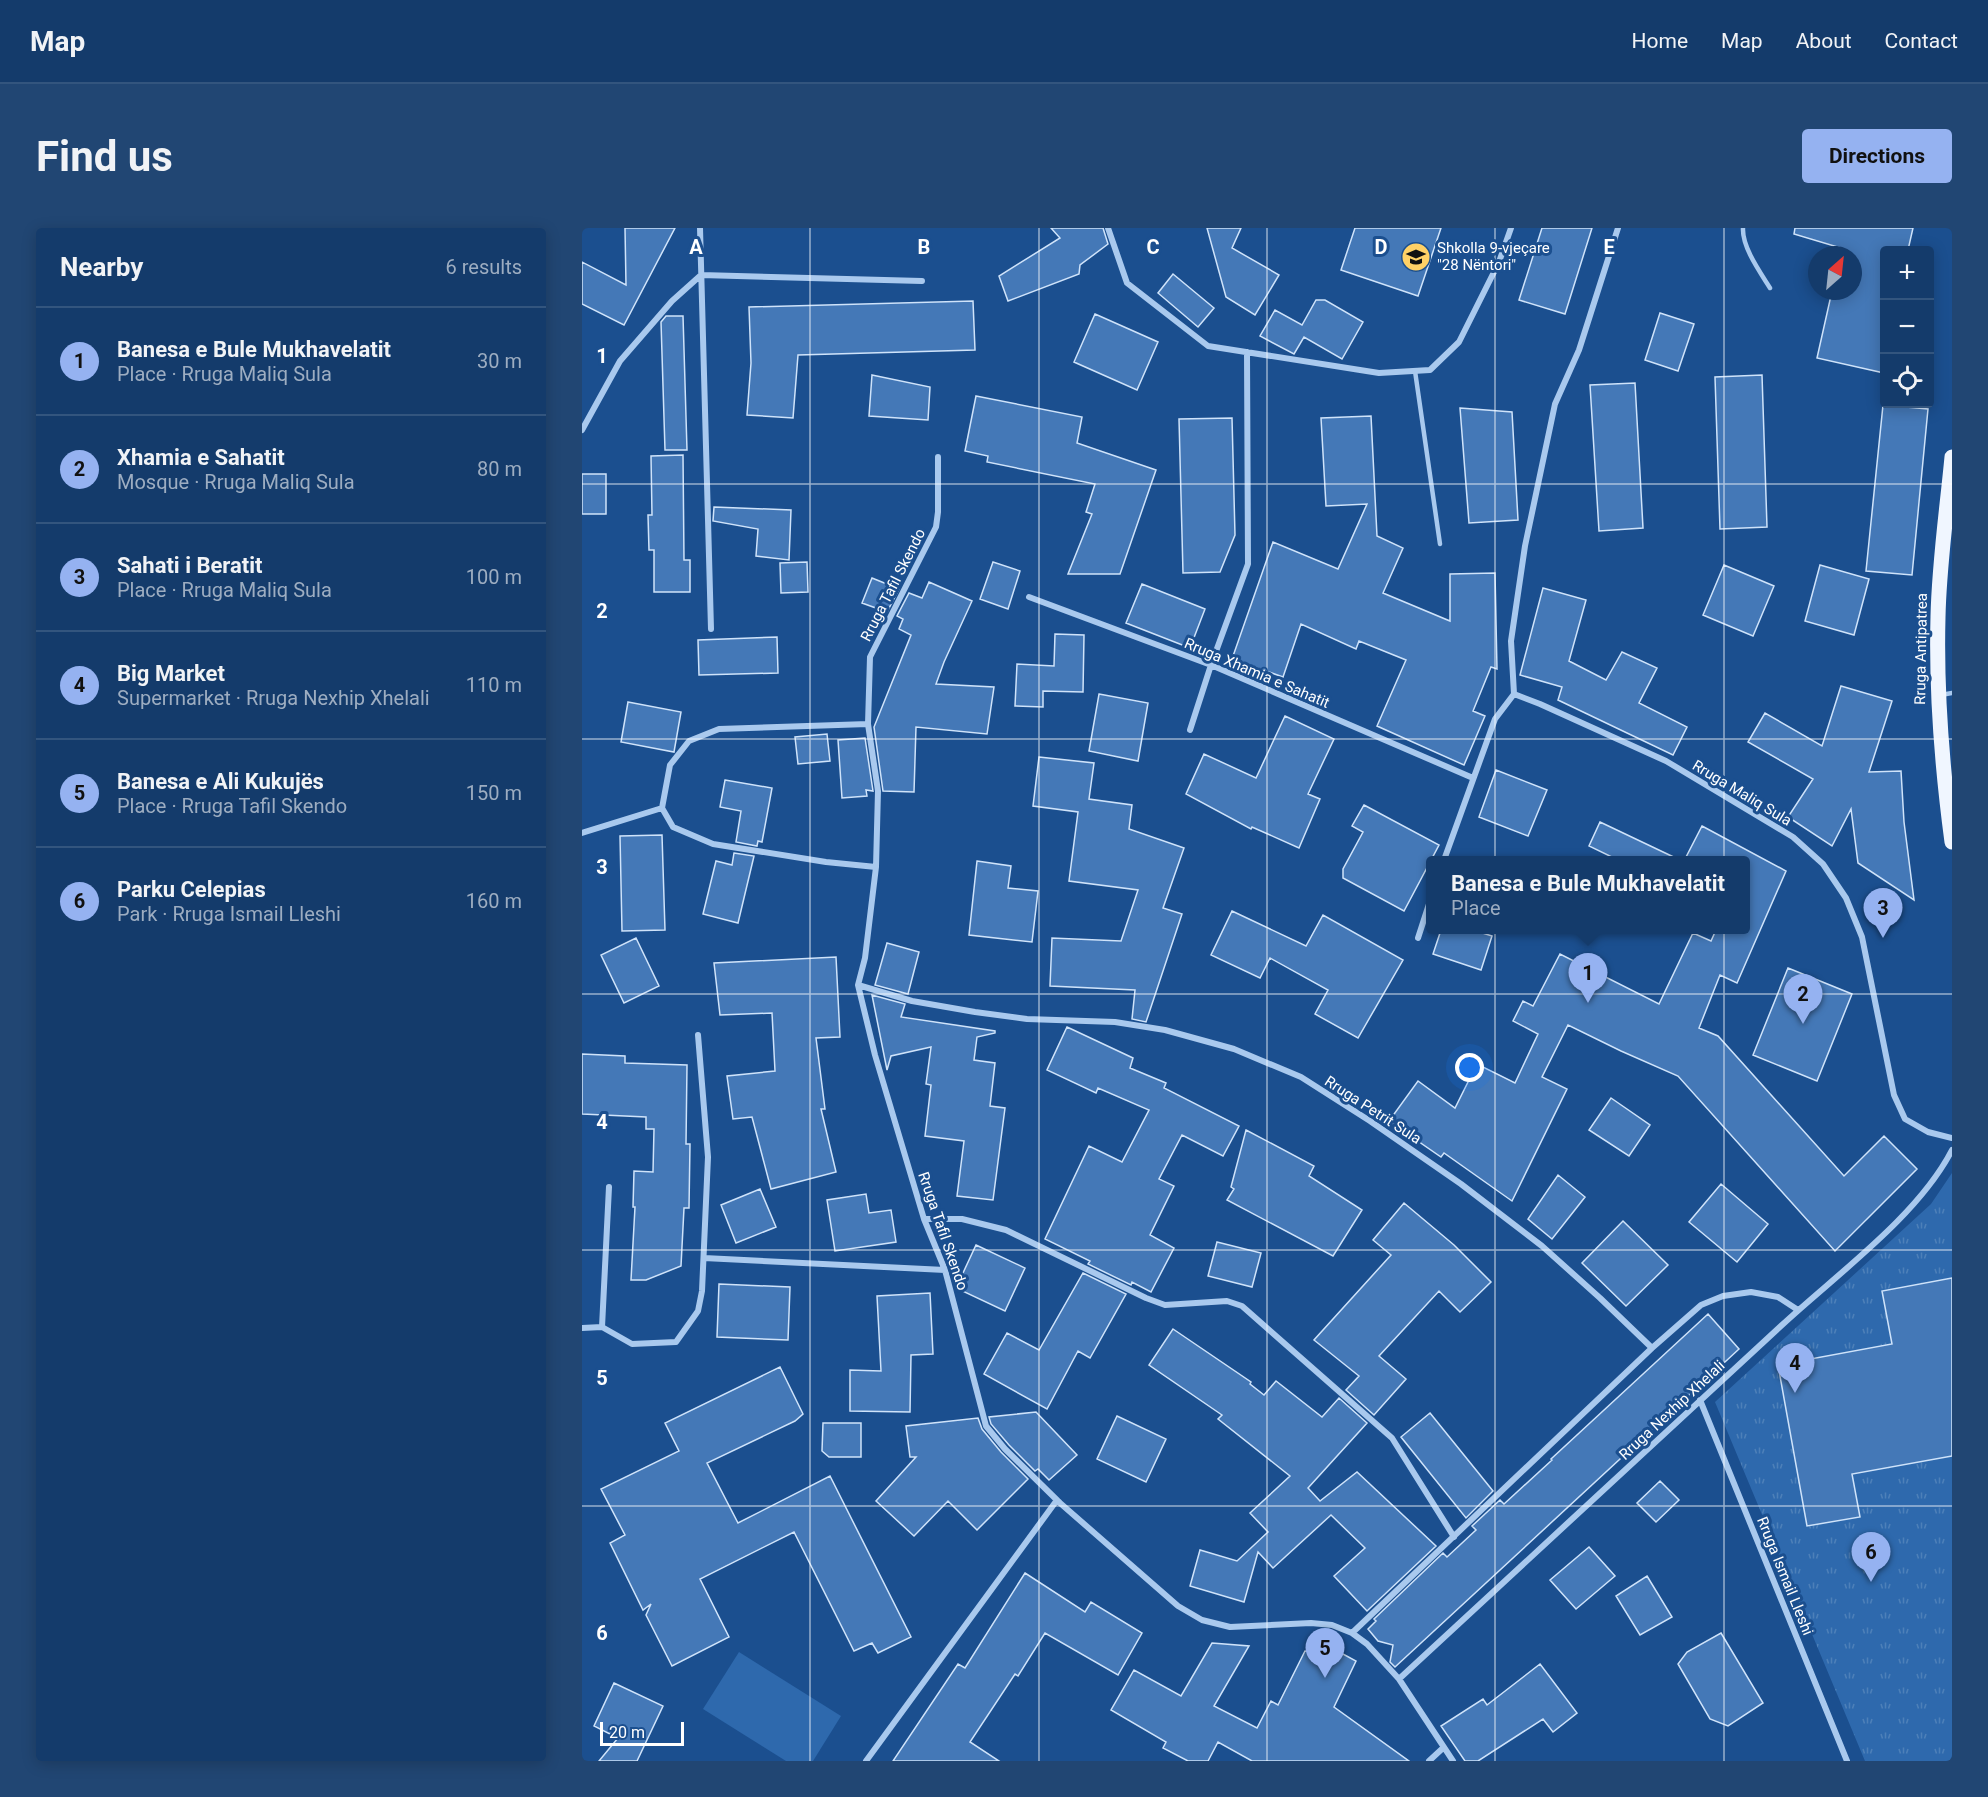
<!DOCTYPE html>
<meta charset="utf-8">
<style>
body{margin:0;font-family:Roboto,sans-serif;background:#214673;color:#f1f3f6}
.controls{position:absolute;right:18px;top:18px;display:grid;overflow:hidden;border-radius:6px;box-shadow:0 3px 15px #0003}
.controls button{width:54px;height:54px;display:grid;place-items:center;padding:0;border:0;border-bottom:2px solid #33557e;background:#143b6b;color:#f1f3f6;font:30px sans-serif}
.compass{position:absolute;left:1226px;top:18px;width:54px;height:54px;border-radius:50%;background:#143b6b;box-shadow:0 3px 15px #0003;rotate:27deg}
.scale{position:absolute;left:18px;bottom:15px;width:84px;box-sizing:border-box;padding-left:6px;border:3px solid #fff;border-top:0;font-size:16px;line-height:21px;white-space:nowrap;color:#fff;-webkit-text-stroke:4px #1b4f8f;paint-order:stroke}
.you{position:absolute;left:888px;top:840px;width:21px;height:21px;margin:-15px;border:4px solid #fff;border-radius:50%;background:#1a73e8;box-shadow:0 0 0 9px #1a73e833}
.badge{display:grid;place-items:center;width:39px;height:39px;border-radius:50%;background:#95b2f1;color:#111;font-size:20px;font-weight:700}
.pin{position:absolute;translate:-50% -50px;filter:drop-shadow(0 2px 3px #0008)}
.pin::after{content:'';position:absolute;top:32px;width:21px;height:18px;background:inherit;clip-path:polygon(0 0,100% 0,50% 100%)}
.popup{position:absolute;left:844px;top:628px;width:324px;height:78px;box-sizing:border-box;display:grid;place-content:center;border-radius:6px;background:#143b6b;filter:drop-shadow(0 2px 4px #0005);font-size:20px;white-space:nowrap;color:#9dadc1}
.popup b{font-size:22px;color:#f1f3f6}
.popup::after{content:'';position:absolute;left:50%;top:100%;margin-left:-12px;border:12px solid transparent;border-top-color:#143b6b}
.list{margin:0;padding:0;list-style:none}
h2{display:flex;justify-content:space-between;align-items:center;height:78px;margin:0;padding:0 24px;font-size:26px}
h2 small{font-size:20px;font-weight:400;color:#9dadc1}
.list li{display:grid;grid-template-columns:39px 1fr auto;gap:18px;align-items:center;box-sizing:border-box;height:108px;padding:0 24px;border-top:2px solid #33557e}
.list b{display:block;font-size:22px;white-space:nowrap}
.list p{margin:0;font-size:20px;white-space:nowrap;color:#9dadc1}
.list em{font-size:20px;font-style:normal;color:#9dadc1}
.icon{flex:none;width:33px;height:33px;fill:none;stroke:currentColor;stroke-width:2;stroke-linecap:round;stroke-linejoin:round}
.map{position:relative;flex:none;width:1370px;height:1533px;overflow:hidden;border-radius:6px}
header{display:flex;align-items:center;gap:36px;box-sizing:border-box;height:84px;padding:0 30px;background:#143b6b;border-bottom:2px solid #33557e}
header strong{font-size:28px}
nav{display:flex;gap:33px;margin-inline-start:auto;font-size:21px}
.intro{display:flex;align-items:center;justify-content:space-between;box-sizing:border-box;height:144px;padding:0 36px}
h1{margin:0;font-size:42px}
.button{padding:15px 27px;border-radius:6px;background:#95b2f1;color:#111;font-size:21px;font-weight:700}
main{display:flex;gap:36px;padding:0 36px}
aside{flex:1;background:#143b6b;border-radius:6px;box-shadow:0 3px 15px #0003}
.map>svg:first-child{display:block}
.park{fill:url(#park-tufts)}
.garden{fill:#2e69ad}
.building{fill:#4478b7;stroke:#cfe3fa;stroke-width:1.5}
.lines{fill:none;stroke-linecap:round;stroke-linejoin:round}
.service{stroke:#a9c9ee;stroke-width:4.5}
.minor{stroke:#a9c9ee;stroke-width:6}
.primary{stroke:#f0f6ff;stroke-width:15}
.grid{fill:none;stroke:#fff;stroke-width:1.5;stroke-opacity:0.55}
.labels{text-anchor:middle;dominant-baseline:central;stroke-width:6;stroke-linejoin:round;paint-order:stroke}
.poi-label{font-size:15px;fill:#fff;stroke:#1b4f8f;text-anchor:start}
.street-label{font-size:15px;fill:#fff;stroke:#1b4f8f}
.grid-label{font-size:20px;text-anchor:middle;font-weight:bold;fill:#fff;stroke:#1b4f8f;stroke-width:6;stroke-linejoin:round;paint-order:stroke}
</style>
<header>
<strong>Map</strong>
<nav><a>Home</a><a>Map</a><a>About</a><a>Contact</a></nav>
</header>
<div class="intro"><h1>Find us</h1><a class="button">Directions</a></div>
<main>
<aside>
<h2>Nearby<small>6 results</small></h2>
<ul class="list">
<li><span class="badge">1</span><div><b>Banesa e Bule Mukhavelatit</b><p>Place · Rruga Maliq Sula</p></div><em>30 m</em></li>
<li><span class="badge">2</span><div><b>Xhamia e Sahatit</b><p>Mosque · Rruga Maliq Sula</p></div><em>80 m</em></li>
<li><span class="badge">3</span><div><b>Sahati i Beratit</b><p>Place · Rruga Maliq Sula</p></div><em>100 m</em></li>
<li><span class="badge">4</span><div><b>Big Market</b><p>Supermarket · Rruga Nexhip Xhelali</p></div><em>110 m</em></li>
<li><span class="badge">5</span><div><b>Banesa e Ali Kukujës</b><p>Place · Rruga Tafil Skendo</p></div><em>150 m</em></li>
<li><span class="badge">6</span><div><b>Parku Celepias</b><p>Park · Rruga Ismail Lleshi</p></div><em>160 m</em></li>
</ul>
</aside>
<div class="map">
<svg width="1370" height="1533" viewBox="0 0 1370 1533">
<defs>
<pattern id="park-tufts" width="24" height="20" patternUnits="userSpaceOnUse" patternTransform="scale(1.5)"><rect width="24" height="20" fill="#2e69ad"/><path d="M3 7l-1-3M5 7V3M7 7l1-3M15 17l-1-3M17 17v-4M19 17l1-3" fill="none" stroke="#4d80b9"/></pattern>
</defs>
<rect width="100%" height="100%" fill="#1b4f8f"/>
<path class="park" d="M 1370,945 L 1370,1533 L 1283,1533 L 1133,1174 L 1349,976 Z"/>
<path class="garden" d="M 157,1424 L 259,1488 L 231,1533 L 204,1533 L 121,1481 Z"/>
<path class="building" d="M 43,0 L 93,0 L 42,97 L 0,76 L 0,34 L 44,57 Z
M 469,0 L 521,0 L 526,16 L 498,37 L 497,46 L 426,73 L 417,48 L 478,10 Z
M 625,0 L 659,0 L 650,20 L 697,47 L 673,87 L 644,69 Z
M 773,0 L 859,0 L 836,68 L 759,42 Z
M 960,0 L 1010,0 L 983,86 L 937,72 Z
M 1213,0 L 1331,0 L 1326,22 L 1302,22 L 1302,145 L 1235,130 L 1250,63 L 1271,63 L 1271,27 L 1257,27 L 1259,20 L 1212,6 Z
M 591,46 L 632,80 L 616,99 L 576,65 Z
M 734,72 L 743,72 L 781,94 L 760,131 L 722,109 L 712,126 L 678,108 L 693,82 L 720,97 Z
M 391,73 L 393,122 L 216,127 L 211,190 L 165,187 L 169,135 L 167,79 Z
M 1078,85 L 1112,96 L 1096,143 L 1063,132 Z
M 513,86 L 576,114 L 555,162 L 492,134 Z
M 84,88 L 101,88 L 105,222 L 83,222 L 79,94 Z
M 290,147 L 348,159 L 346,192 L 287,188 Z
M 1180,147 L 1185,299 L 1138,301 L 1133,149 Z
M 1053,155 L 1061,300 L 1017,303 L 1008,157 Z
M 394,168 L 500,189 L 495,215 L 574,242 L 538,346 L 486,346 L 510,286 L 504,284 L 513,256 L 405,234 L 406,228 L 383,223 Z
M 1301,177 L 1346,181 L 1330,347 L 1284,343 Z
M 878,180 L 930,184 L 936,292 L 887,295 Z
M 789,188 L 795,308 L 821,320 L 801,365 L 868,393 L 868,346 L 913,345 L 915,441 L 909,439 L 891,483 L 903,488 L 882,537 L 795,498 L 824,432 L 777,413 L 774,421 L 719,396 L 701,449 L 650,431 L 691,314 L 756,341 L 785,276 L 744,278 L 739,190 Z
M 650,190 L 653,307 L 638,344 L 601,345 L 597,191 Z
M 101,227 L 102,332 L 108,332 L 108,364 L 72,364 L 72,322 L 67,322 L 66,287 L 70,287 L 69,228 Z
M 0,246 L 24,246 L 24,286 L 0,286 Z
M 132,279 L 209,282 L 207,332 L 174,328 L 176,301 L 131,293 Z
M 225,334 L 226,364 L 199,365 L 198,335 Z
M 411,334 L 438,343 L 426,381 L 398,371 Z
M 1142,337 L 1192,358 L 1171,408 L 1121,387 Z
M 1238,337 L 1287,351 L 1272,407 L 1223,393 Z
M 290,350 L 317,361 L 305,384 L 280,375 Z
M 347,354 L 390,373 L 362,434 L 354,456 L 412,459 L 405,506 L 334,499 L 332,564 L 301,563 L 292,499 L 329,407 L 317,401 L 321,391 L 315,388 L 327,365 L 340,370 Z
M 560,356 L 623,381 L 608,420 L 544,395 Z
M 961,360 L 1004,372 L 987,433 L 1024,452 L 1040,424 L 1075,440 L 1057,475 L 1105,499 L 1091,527 L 976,472 L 980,459 L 938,447 Z
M 473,406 L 502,407 L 501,464 L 461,463 L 461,479 L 433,478 L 435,436 L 472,438 Z
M 195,409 L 196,445 L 117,447 L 116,412 Z
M 1259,458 L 1310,473 L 1287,544 L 1319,543 L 1322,594 L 1332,672 L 1276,635 L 1269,581 L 1250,618 L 1206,589 L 1231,551 L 1166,514 L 1183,485 L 1240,518 Z
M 517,466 L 566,475 L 556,533 L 507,523 Z
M 46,474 L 99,484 L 92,524 L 39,514 Z
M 703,488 L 752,511 L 726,566 L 738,571 L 717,620 L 670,599 L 669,601 L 604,566 L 622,526 L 674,550 Z
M 245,506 L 248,533 L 216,536 L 213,509 Z
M 283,510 L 291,563 L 284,562 L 285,568 L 260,570 L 256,512 Z
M 457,529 L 512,535 L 507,571 L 550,577 L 547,601 L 602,620 L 581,680 L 600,686 L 564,794 L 550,791 L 553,762 L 468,758 L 470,710 L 539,713 L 556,662 L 487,653 L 496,584 L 451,578 Z
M 914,542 L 965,562 L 946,608 L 897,589 Z
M 143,552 L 190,560 L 180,614 L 176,613 L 175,618 L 154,614 L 159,583 L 138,579 Z
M 782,577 L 857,617 L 822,683 L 761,650 L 761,641 L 781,604 L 770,598 Z
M 1018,594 L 1100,633 L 1038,633 L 1007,618 Z
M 1120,598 L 1204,643 L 1155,755 L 1138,747 L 1117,800 L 1136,808 L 1262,948 L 1302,908 L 1335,941 L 1253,1023 L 1096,848 L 1039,823 L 986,797 L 960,849 L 985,861 L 930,973 L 862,925 L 859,929 L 807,893 L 836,853 L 873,880 L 895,836 L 933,855 L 956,806 L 931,793 L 941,773 L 951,778 L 978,726 L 1077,776 L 1111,705 L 1129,713 L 1134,702 L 1164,702 L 1164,633 L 1102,633 Z
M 80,607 L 83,702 L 40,703 L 38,608 Z
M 152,625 L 172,628 L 156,695 L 121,686 L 134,633 L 150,637 Z
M 395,633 L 429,638 L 426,660 L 456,663 L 450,714 L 387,707 Z
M 650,683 L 724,718 L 741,687 L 821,732 L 776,810 L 733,786 L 746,762 L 688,730 L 678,750 L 629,727 Z
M 859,702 L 891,702 L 910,708 L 899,742 L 851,726 Z
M 54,710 L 77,758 L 42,775 L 19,727 Z
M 305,715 L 337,724 L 326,766 L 293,757 Z
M 254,729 L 258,809 L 234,810 L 243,881 L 239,881 L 254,944 L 189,961 L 170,889 L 151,891 L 145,848 L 193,843 L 190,785 L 138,787 L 132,735 Z
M 1206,740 L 1270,766 L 1235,853 L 1171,827 Z
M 290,767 L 323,776 L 319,789 L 413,803 L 413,805 L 395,809 L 392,832 L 413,835 L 408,878 L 423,880 L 411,972 L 375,968 L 382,913 L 343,908 L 349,857 L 344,856 L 349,819 L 309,828 L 305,842 Z
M 485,799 L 551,830 L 548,840 L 584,855 L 582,860 L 657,898 L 641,928 L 600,907 L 577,951 L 592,958 L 568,1007 L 592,1020 L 569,1064 L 550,1054 L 549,1057 L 506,1036 L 508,1033 L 463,1011 L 507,918 L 540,934 L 567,882 L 516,860 L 514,865 L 465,842 Z
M 0,826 L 43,828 L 43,835 L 105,837 L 104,916 L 108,916 L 107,980 L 102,980 L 99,1038 L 64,1052 L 49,1052 L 53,979 L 51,979 L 52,943 L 71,944 L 72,901 L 64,901 L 64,889 L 0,886 Z
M 1029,870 L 1068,897 L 1047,928 L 1007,902 Z
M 664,902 L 732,938 L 727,948 L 780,982 L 751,1028 L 645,972 L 652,961 L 649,959 Z
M 976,947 L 1003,969 L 970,1011 L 946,991 Z
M 1139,956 L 1186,996 L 1155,1034 L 1107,994 Z
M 178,961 L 194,999 L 154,1015 L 139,977 Z
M 284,966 L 287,985 L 309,982 L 314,1014 L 253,1023 L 245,972 Z
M 822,975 L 872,1017 L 909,1054 L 878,1084 L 857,1063 L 797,1128 L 824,1151 L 792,1187 L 764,1162 L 777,1148 L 732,1112 L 809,1027 L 791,1012 Z
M 1041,993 L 1086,1037 L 1044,1078 L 1000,1035 Z
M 635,1014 L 679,1025 L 670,1059 L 626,1048 Z
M 394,1017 L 443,1040 L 423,1083 L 374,1060 Z
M 501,1045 L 544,1066 L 508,1130 L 496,1123 L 465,1181 L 402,1146 L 425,1105 L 457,1122 Z
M 1370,1050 L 1370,1228 L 1270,1246 L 1278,1289 L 1225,1298 L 1196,1137 L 1310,1116 L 1300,1063 Z
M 137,1056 L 208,1059 L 206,1112 L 135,1109 Z
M 348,1065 L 351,1126 L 329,1127 L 328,1184 L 268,1183 L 268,1142 L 299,1143 L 295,1068 Z
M 1126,1086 L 1157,1121 L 813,1439 L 808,1434 L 811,1417 L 796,1413 L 786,1401 L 794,1393 L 792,1391 L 861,1325 L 865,1329 L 894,1302 L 890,1298 L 918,1272 L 922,1276 L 970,1232 L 969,1231 Z
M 591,1101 L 669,1154 L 668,1156 L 682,1167 L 694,1153 L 740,1189 L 757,1170 L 785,1195 L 726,1260 L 738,1273 L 775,1244 L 854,1318 L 785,1383 L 752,1348 L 783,1320 L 749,1287 L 691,1340 L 676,1324 L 662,1374 L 608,1358 L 618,1322 L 655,1333 L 686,1304 L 668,1285 L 708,1248 L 636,1191 L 640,1187 L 567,1137 Z
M 198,1139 L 221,1186 L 213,1193 L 125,1235 L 156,1295 L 248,1248 L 329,1409 L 296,1425 L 290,1415 L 272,1423 L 212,1304 L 118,1351 L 147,1409 L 90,1438 L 64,1387 L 69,1376 L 61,1382 L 28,1315 L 43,1307 L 19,1261 L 97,1223 L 83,1195 Z
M 454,1184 L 495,1227 L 467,1252 L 456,1241 L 453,1243 L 427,1217 L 409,1196 L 407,1189 Z
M 848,1185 L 911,1263 L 884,1290 L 819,1209 Z
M 535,1188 L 584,1211 L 564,1254 L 515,1231 Z
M 396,1190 L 400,1201 L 419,1224 L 446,1251 L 395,1302 L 366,1273 L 332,1308 L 294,1273 L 334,1229 L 328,1229 L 324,1198 Z
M 241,1195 L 279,1195 L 279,1229 L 247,1229 L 240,1223 Z
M 1078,1253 L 1097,1272 L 1074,1294 L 1055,1275 Z
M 1007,1319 L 1033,1348 L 994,1381 L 968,1352 Z
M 443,1345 L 503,1384 L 509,1374 L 560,1405 L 536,1447 L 463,1405 L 436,1448 L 433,1446 L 388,1514 L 417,1533 L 311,1533 L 376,1436 L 383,1440 Z
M 1065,1348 L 1090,1389 L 1058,1407 L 1034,1368 Z
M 1139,1405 L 1181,1475 L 1146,1498 L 1128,1491 L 1096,1436 L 1105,1424 Z
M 630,1415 L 667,1418 L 632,1478 L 675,1500 L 689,1473 L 696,1477 L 723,1423 L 761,1426 L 774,1433 L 752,1479 L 827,1533 L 670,1533 L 636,1514 L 626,1533 L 606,1533 L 581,1520 L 584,1514 L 529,1482 L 552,1442 L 599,1468 Z
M 958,1436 L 995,1485 L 971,1504 L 961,1491 L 896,1533 L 883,1533 L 859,1498 L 901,1471 L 905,1477 Z
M 32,1455 L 81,1478 L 55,1533 L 17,1533 L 36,1510 L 12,1498 Z"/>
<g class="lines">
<path class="service" d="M 1161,0 C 1160,19 1178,44 1188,60
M 833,143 L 858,316
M 1359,467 L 1370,465"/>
<path class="minor" d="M 118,0 L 129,401
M 526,0 L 545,55 L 626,118 L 797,145 L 848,142 L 877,114 L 917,34 L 929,0
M 0,202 L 38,133 L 90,73 L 119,47 L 340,53
M 356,229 L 356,284 L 354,299 L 288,429 L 286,496 L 296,563 L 294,639 L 283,730 L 276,757 L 293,827 L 342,991 L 363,1042 L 404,1198 L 423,1221 L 478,1275 L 596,1378 L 620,1392 L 648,1399 L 729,1395 L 750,1397 L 770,1405 L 785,1416 L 817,1451 L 871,1533
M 447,369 L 629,437 L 891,550
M 932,466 L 929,413 L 943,318 L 973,176 L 997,122 L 1036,0
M 608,502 L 629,437 L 666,336 L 665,124
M 80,580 L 91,599 L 131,616 L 244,634 L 294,639
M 0,605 L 80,580 L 88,537 L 107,513 L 137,501 L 286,496
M 862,632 L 913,491 L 932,466 L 958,476 L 1084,533 L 1211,609 L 1241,636 L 1264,670 L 1280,709 L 1312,867 L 1323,891 L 1346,904 L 1370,910
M 836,710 L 848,673
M 276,757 L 330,773 L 393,784 L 445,791 L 533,794 L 583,802 L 652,821 L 719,849 L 788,893 L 879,956 L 960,1018 L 1018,1070 L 1070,1120 L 1119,1077 L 1141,1068 L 1169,1064 L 1196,1069 L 1216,1082
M 27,959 L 20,1099 L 50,1116 L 94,1114 L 116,1083 L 120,1063 L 126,929 L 116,807
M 342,991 L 380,991 L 424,1002 L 564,1070 L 583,1077 L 645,1073 L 660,1078 L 810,1210 L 872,1309
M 122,1030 L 363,1042
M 0,1100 L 20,1099
M 1118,1172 L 1265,1533
M 770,1405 L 1070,1120
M 817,1451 C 945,1333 1072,1215 1200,1097 C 1255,1046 1336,988 1370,922
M 284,1533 L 475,1272
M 847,1533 L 861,1520"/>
<path class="primary" d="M 1370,229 C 1365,282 1357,336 1356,389 C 1354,464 1360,539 1370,614"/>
</g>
<path class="grid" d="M 228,0 L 228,1533M 457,0 L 457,1533M 685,0 L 685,1533M 913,0 L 913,1533M 1142,0 L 1142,1533M 0,256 L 1370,256M 0,511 L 1370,511M 0,766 L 1370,766M 0,1022 L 1370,1022M 0,1278 L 1370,1278"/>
<defs>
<g id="school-disc" transform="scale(1.5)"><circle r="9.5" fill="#ffd166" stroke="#1b4f8f"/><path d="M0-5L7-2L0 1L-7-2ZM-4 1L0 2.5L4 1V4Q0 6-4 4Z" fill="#111"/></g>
</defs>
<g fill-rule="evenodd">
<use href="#school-disc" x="834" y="29"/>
</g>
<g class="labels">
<g class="poi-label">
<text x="855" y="20">Shkolla 9-vjeçare<tspan x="855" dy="17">"28 Nëntori"</tspan></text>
</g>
<g class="street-label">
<text transform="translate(311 357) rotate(-63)">Rruga Tafil Skendo</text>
<text transform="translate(1339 421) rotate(-89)">Rruga Antipatrea</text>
<text transform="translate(675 445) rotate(23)">Rruga Xhamia e Sahatit</text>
<text transform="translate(1160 565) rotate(31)">Rruga Maliq Sula</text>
<text transform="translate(791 882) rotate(33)">Rruga Petrit Sula</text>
<text transform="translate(361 1003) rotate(71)">Rruga Tafil Skendo</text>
<text transform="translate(1090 1182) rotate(-43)">Rruga Nexhip Xhelali</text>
<text transform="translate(1203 1348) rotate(68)">Rruga Ismail Lleshi</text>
</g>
</g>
<g class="grid-label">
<text x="114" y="26">A</text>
<text x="342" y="26">B</text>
<text x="571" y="26">C</text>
<text x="799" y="26">D</text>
<text x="1027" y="26">E</text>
<text x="20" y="135">1</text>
<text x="20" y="390">2</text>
<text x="20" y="646">3</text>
<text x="20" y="901">4</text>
<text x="20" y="1157">5</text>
<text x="20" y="1412">6</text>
</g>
</svg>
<div class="controls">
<button>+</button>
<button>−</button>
<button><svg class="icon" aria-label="locate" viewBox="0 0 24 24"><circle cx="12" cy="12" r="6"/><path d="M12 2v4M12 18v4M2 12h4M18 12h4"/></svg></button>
</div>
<svg class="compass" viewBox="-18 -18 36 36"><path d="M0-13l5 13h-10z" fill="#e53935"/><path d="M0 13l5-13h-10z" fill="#9dadc1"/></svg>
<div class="scale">20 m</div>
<div class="you"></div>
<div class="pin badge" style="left:1006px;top:775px">1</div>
<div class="popup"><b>Banesa e Bule Mukhavelatit</b>Place</div>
<div class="pin badge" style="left:1221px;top:796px">2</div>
<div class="pin badge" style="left:1301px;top:710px">3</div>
<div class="pin badge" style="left:1213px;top:1165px">4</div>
<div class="pin badge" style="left:743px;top:1450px">5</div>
<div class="pin badge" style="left:1289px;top:1354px">6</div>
</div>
</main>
